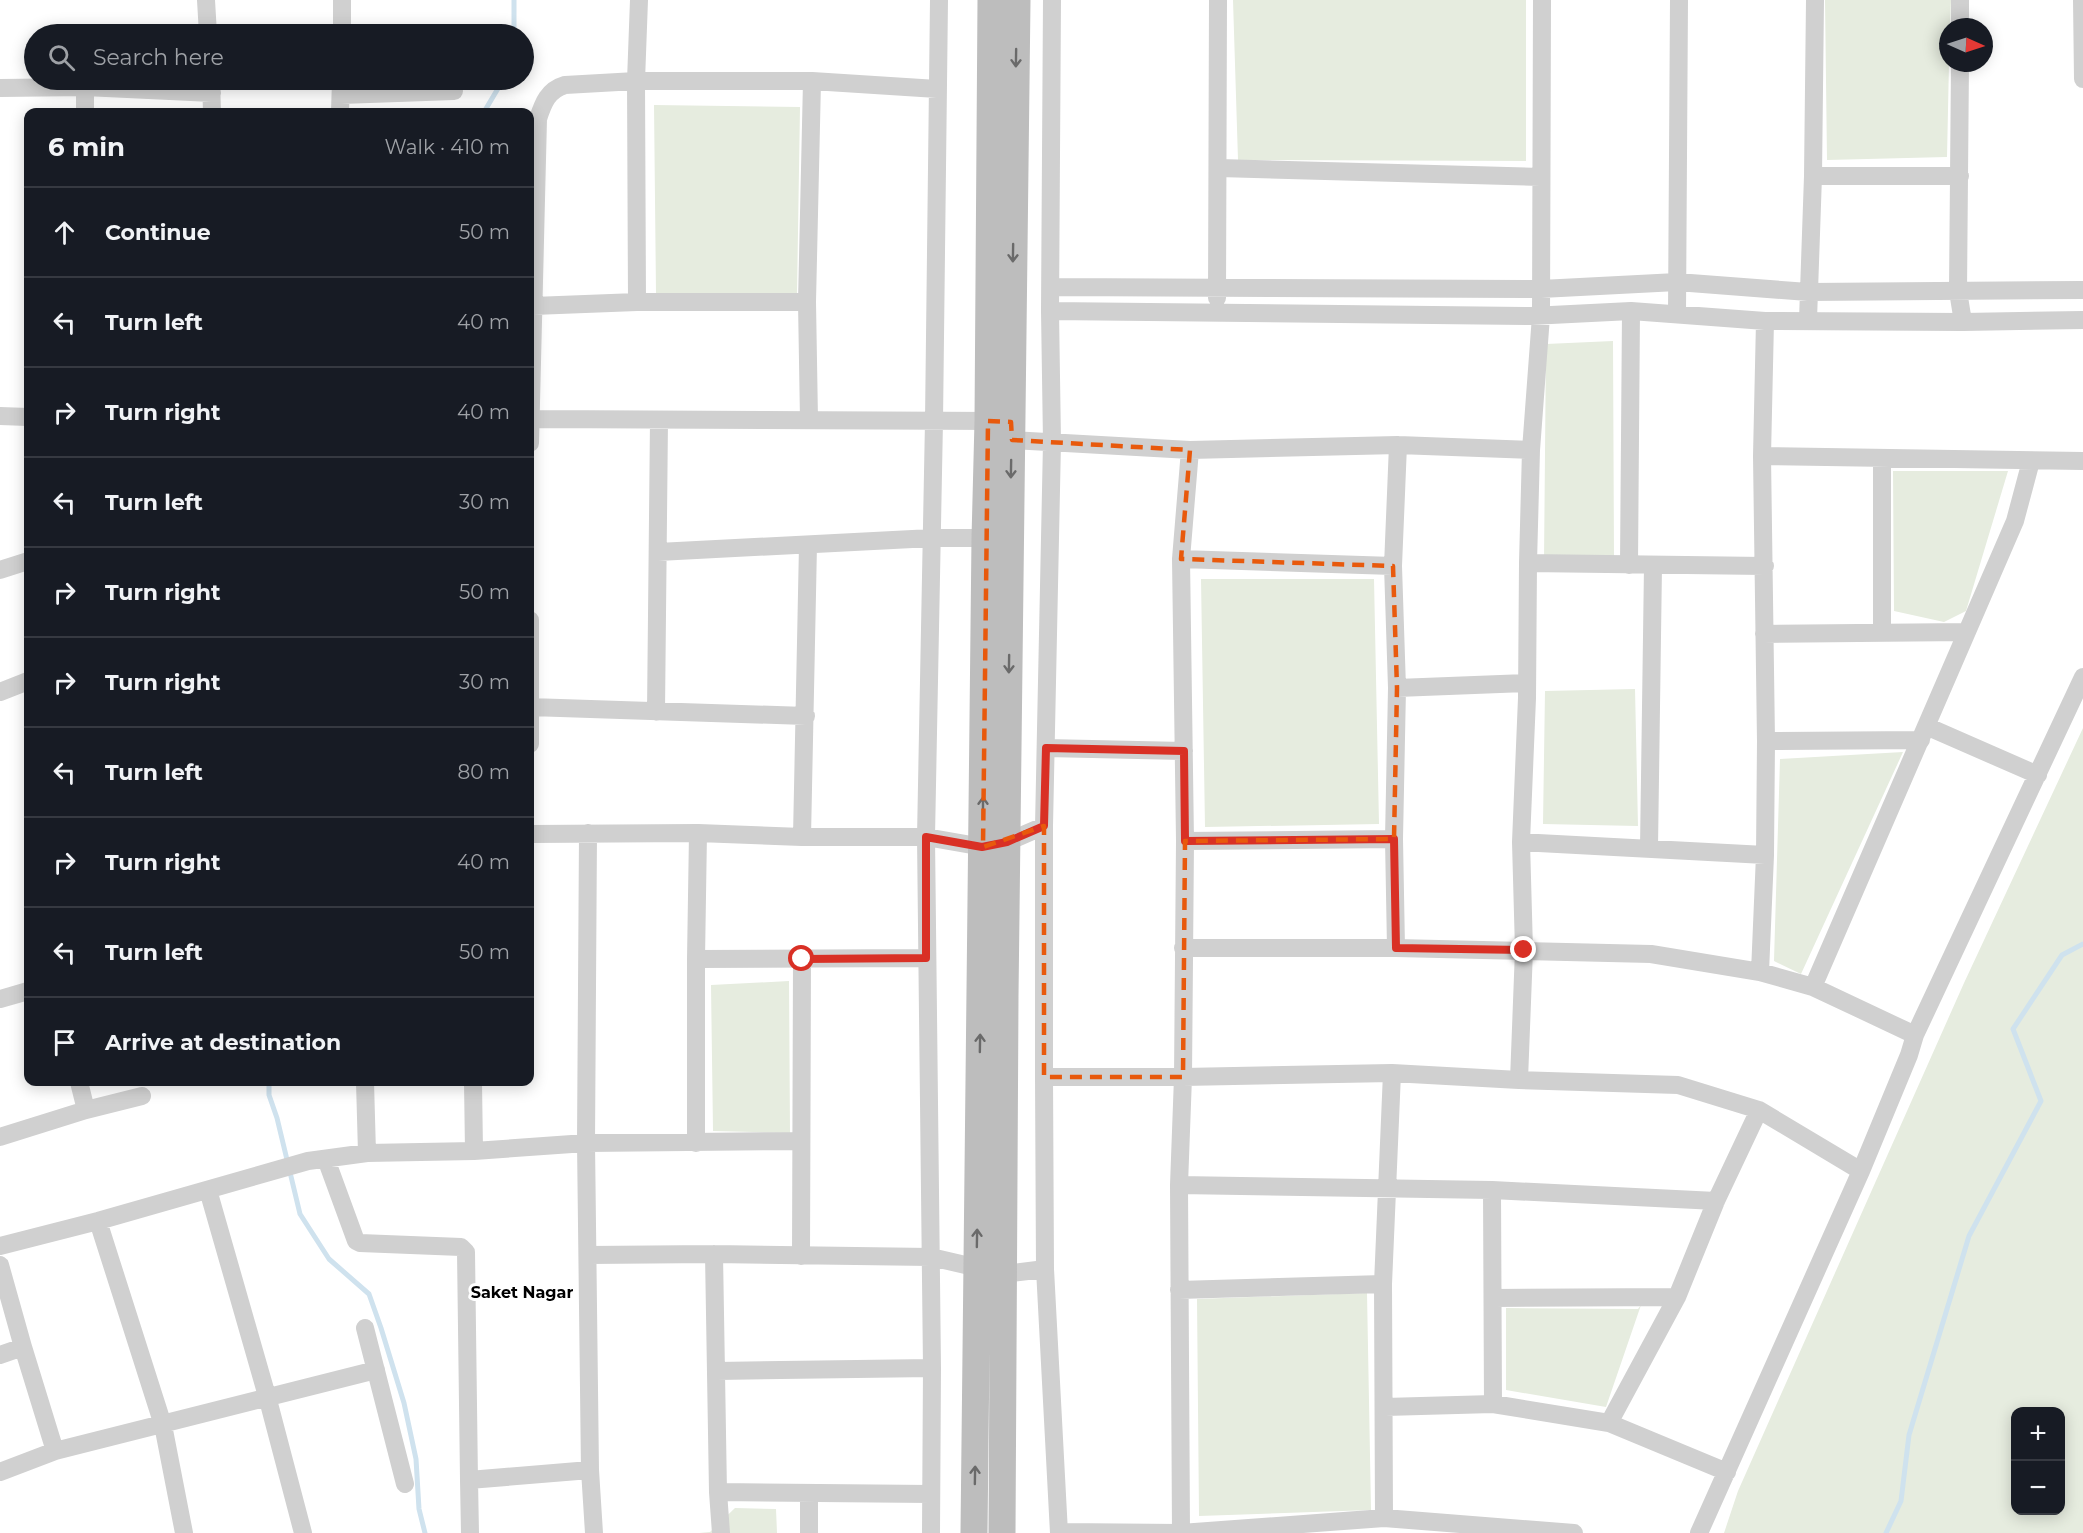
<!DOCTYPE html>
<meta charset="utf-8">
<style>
body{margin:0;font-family:Montserrat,sans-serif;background:#20242c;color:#f1f3f6}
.controls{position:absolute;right:18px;bottom:18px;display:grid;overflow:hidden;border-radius:12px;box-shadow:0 3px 15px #0003}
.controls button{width:54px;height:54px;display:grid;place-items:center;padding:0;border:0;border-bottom:2px solid #363941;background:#171b24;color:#f1f3f6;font:30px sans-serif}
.compass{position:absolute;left:1939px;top:18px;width:54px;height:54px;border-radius:50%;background:#171b24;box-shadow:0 3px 15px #0003;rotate:93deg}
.stop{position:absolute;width:18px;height:18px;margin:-14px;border:4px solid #d93025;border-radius:50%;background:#fff}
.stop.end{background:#d93025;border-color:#fff;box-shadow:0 2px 6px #0008}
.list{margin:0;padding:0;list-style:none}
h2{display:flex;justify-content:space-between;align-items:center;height:78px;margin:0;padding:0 24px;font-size:26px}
h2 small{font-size:20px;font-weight:400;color:#9ea1a6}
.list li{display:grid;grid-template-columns:39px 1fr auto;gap:18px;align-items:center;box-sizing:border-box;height:90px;padding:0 24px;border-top:2px solid #363941}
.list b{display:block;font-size:22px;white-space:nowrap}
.list em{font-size:20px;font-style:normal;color:#9ea1a6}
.icon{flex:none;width:33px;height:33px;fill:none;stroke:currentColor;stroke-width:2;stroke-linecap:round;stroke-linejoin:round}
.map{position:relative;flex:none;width:2083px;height:1533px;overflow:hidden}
.search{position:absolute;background:#171b24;box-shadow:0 3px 15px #0003;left:24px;top:24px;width:510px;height:66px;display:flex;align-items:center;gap:15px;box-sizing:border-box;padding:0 21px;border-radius:33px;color:#9ea1a6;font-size:22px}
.panel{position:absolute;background:#171b24;box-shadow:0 3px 15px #0003;left:24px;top:108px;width:510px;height:978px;border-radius:12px}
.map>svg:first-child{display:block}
.green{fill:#e6ecdf;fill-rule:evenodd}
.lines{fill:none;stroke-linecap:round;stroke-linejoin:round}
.stream{stroke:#cfe2ee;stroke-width:5}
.minor{stroke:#d0d0d0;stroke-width:18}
.secondary{stroke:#bdbdbd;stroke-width:27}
.oneway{stroke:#6a6a6a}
.route{stroke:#d93025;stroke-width:8}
.marked{fill:none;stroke:#e8590c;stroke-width:4.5;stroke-dasharray:12 8;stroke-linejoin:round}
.labels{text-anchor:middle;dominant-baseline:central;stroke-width:6;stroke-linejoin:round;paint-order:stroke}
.neighbourhood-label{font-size:16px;font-weight:bold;fill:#000;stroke:#fff}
</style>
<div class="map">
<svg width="2083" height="1533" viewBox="0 0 2083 1533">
<rect width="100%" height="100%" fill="#fff"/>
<path class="green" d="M 1233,0 L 1526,0 L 1526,161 L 1238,160 Z
M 1825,0 L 1951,0 L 1950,27 L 1948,27 L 1949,63 L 1947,157 L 1827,160 Z
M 654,105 L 800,107 L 797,294 L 656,293 Z
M 1613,341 L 1614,558 L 1544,561 L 1546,344 Z
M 1893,471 L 2008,471 L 1966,611 L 1944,622 L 1894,611 Z
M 1201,579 L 1374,579 L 1379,824 L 1205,827 Z
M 1635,689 L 1638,826 L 1543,824 L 1545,691 Z
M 2083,728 L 2083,1533 L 1724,1533 L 1738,1491 L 1964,983 ZM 2016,1412 L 2060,1412 L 2060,1510 L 2016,1510 Z
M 1903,752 L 1801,974 L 1774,961 L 1780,759 Z
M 789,981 L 790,1133 L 713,1131 L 711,985 Z
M 1367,1293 L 1371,1510 L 1199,1516 L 1197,1299 Z
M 1641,1305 L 1606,1407 L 1506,1390 L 1506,1308 L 1638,1309 Z
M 735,1508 L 776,1509 L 777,1533 L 699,1533 L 710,1532 Z"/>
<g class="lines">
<path class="stream" d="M 514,0 L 514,34
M 484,112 L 503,80
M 269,1082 L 269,1095 L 277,1118 L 300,1214 L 329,1259 L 369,1294 L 381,1328 L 404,1403 L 416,1459 L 419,1509 L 425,1533
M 1886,1533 L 1901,1501 L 1909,1435 L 1969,1236 L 2041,1101 L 2013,1029 L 2062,955 L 2083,944"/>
<path class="minor" d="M 206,0 L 208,34
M 1052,0 L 1050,311 L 1052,442 L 1044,826 L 1044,1077 L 1045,1269 L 1059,1533
M 2082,0 L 2083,79
M 1960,27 L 1960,0
M 342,34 L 342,0
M 1960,63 L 1958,291 L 1963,322
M 211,80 L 212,112
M 0,88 L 85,87 L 212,93
M 341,95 L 454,91
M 85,112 L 85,87
M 340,112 L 341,80
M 1219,168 L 1540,177
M 1813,176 L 1960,176
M 1051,287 L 1541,289 L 1677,282 L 1808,292 L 2083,290
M 1217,298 L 1218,0
M 637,302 L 636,81 L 639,0
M 533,306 L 637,302 L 807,302
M 1050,311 L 1531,316 L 1631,311 L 1765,321 L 1963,322 L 2083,320
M 1677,314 L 1679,0
M 1808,320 L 1813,176 L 1815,0
M 0,416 L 28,417
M 530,419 L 999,421
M 809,420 L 807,302 L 812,81
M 1012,440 L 1190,450 L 1398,445 L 1531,450
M 530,443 L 538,119 C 543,103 548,90 565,85 L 636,81 L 812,81 L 937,89
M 1762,456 L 2083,461
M 658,552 L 932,538 L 985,538
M 1181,559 L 1393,566
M 1528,563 L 1765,566
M 1629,565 L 1631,311
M 0,570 L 28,561
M 530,620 L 530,744
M 1882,632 L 1882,459
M 1764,634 L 1967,632
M 1397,688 L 1527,683
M 0,692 L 28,681
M 530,707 L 806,716
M 656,712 L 659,420
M 1926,726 L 2038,775
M 1766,741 L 1921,740
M 1046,748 L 1184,751
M 588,833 L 586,1143 L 590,1470 L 594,1533
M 530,834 L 698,833 L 802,837 L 926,837 L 983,847
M 802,837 L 808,545
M 1185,841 L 1394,839
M 1007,842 L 1044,826
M 1521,842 L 1765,855
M 1649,848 L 1653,566
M 1183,948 L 1396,948 L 1651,954 L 1760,972 L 1813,987 L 1915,1035
M 1396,948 L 1394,839 L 1397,688 L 1393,566 L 1398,445
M 696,959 L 926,958
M 1760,972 L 1765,855 L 1766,741 L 1762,456 L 1765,321
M 1813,987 L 2015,521 L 2031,461
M 0,999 L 28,991
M 1044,1077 L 1183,1077 L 1392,1073 L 1519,1080 L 1678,1085 L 1759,1110 L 1861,1171
M 1519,1080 L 1524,950 L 1521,842 L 1527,698 L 1528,563 L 1531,450 L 1541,316 L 1542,0
M 79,1082 L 86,1110
M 365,1082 L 367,1153
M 473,1082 L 474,1151
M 0,1137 L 86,1110 L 142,1096
M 696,1143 L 696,959 L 698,833
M 326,1159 L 356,1241 L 360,1243 L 461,1247 L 466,1252 L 469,1480
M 1179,1185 L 1492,1190 L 1716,1201
M 208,1190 L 267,1396 L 303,1533
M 1492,1190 L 1493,1404
M 98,1221 L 163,1425 L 184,1533
M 0,1246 L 98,1221 L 308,1161 L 367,1153 L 474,1151 L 586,1143 L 800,1141
M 714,1254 L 718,1492 L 721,1533
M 588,1255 L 714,1254 L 931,1257 L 1004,1274 L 1045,1269
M 801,1256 L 802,959
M 0,1265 L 23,1347
M 1179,1290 L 1383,1284
M 1493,1298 L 1677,1297
M 365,1328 L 405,1484
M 0,1355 L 23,1347 L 55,1451
M 717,1371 L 932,1368
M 1385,1407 L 1493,1404 L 1609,1423 L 1727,1472
M 1609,1423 L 1677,1297 L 1716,1201 L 1759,1110
M 0,1472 L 55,1451 L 376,1370
M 718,1492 L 931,1494
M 1384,1518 L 1383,1284 L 1392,1073
M 1059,1532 L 1181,1533 L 1384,1518 L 1574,1533
M 470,1533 L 469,1480 L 590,1470
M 809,1533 L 809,1493
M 931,1533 L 932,1368 L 926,837 L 934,421 L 939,0
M 1181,1533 L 1179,1185 L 1183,1077 L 1185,841 L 1181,559 L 1190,450
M 1699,1533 L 1861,1171 L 1909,1055 L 1915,1035 L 2083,677"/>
<path class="secondary" d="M 974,1533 L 985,538 L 988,421 L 991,0
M 1002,1533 L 1005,997 L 1017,0"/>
</g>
<defs><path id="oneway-shaft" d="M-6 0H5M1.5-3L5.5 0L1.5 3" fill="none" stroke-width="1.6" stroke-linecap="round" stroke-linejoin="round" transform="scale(1.5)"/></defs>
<g class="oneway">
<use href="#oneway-shaft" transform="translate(1016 58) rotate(91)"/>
<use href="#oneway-shaft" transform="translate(1013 253) rotate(91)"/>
<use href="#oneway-shaft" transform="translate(1011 469) rotate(91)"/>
<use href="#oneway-shaft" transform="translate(1009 664) rotate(91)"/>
<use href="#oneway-shaft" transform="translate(983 806) rotate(-90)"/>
<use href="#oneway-shaft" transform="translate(980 1043) rotate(-89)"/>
<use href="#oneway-shaft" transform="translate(977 1238) rotate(-89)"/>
<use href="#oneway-shaft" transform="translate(975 1475) rotate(-89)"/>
</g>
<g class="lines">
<path class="route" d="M 802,959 L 926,958 L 926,837 L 982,847 L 1007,842 L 1044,826 L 1046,748 L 1184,751 L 1185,841 L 1394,839 L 1396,948 L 1524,950"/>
</g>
<path class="marked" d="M 988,421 L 1011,422 L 1012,440 L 1190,450 L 1181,559 L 1393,566 L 1397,688 L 1394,839 L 1185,841 L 1183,1077 L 1044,1077 L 1044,826 L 983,847 Z"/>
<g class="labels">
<g class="neighbourhood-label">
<text x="522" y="1292">Saket Nagar</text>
</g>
</g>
</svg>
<div class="controls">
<button>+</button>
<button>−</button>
</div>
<svg class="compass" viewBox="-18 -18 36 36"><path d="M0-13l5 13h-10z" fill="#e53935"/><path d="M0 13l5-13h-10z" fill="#9ea1a6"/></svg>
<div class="stop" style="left:802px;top:959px"></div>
<div class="stop end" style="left:1524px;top:950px"></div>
<div class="search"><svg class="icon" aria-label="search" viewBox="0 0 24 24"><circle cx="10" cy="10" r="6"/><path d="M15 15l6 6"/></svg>Search here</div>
<section class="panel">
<h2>6 min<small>Walk · 410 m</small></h2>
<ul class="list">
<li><svg class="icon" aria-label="ahead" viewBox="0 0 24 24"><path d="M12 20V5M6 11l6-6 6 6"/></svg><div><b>Continue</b></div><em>50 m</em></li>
<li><svg class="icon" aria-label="left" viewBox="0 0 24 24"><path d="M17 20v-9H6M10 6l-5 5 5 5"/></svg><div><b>Turn left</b></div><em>40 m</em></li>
<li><svg class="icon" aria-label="right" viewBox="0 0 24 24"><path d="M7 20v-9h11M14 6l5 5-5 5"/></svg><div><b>Turn right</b></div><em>40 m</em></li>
<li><svg class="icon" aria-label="left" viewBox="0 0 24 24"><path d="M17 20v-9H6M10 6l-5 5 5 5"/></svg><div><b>Turn left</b></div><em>30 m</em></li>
<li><svg class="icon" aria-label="right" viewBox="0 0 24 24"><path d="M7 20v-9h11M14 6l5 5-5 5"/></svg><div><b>Turn right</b></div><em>50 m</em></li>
<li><svg class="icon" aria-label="right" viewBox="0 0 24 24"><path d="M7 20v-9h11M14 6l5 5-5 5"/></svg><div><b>Turn right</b></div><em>30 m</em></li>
<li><svg class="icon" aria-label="left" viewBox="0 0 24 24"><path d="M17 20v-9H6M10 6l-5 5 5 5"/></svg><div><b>Turn left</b></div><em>80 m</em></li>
<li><svg class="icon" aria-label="right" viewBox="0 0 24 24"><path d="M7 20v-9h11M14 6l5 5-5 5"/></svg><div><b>Turn right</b></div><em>40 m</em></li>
<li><svg class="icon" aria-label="left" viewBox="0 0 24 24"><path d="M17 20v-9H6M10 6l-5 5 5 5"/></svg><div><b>Turn left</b></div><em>50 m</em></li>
<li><svg class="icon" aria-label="arrive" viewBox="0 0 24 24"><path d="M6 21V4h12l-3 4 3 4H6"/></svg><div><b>Arrive at destination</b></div></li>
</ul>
</section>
</div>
